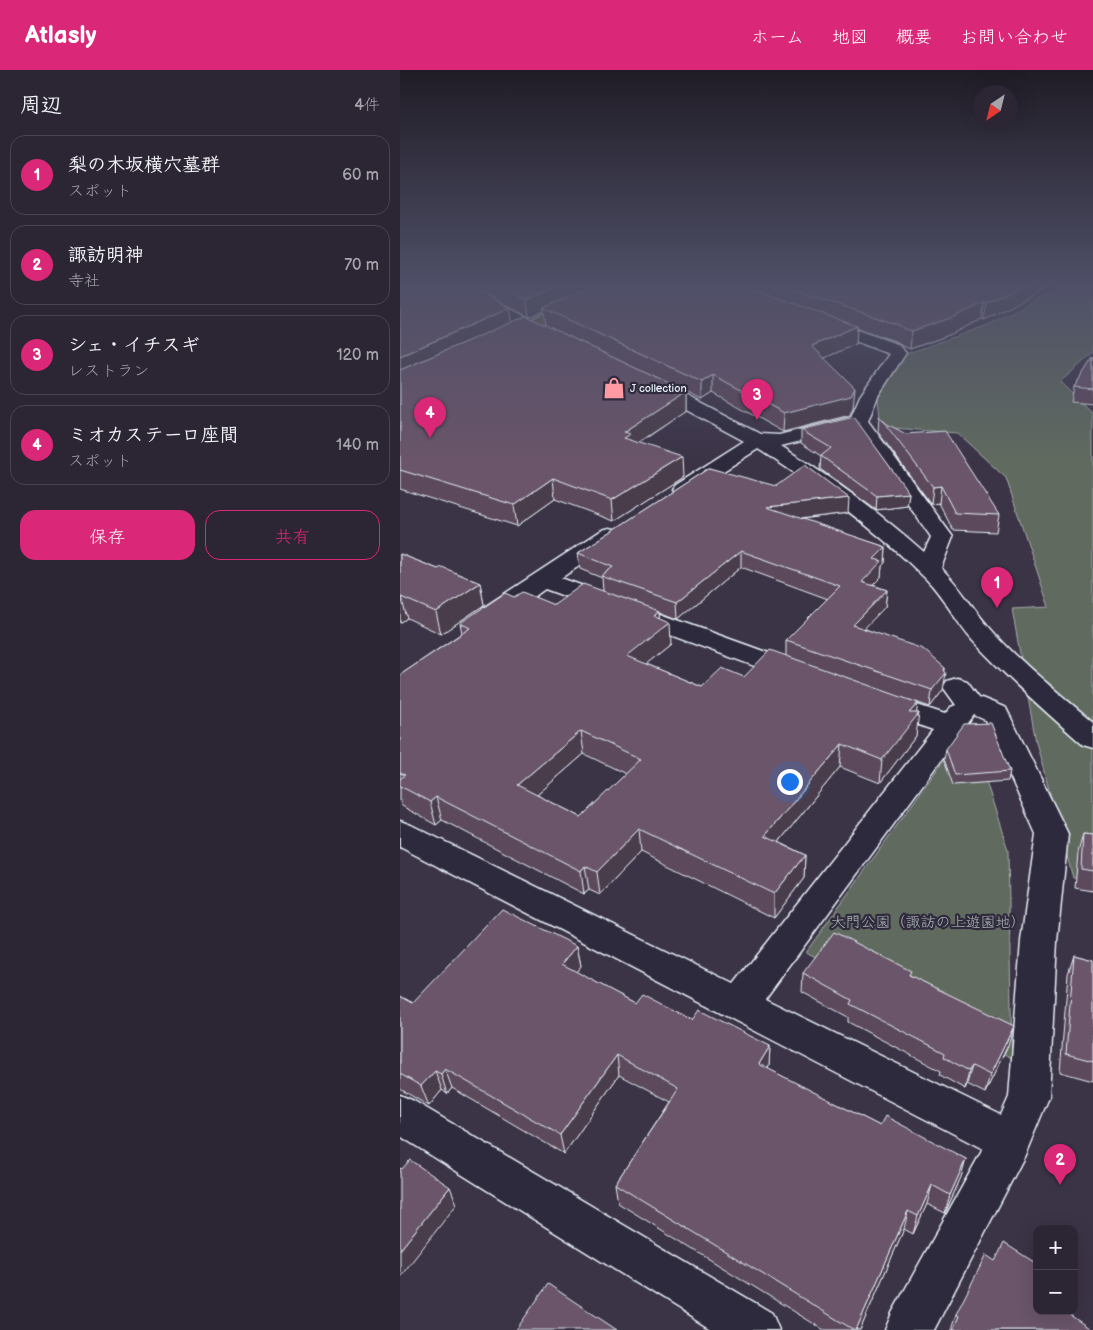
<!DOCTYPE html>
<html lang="ja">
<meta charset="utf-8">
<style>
body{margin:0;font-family:"Balsamiq Sans","Klee One",sans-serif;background:#383240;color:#f1f3f6}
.controls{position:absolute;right:15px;bottom:15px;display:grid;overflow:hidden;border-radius:10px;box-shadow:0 5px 20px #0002}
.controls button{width:45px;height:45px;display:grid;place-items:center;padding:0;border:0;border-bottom:1px solid #48434f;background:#2c2634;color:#f1f3f6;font:25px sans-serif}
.compass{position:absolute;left:573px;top:15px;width:45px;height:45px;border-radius:50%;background:#2c2634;box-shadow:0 5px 20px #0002;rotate:215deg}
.you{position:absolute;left:389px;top:711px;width:18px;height:18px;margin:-12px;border:4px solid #fff;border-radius:50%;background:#1a73e8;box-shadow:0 0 0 8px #1a73e833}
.badge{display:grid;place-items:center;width:32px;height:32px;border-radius:50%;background:#db2777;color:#fff;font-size:16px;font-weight:700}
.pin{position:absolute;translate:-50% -41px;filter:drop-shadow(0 1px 2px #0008)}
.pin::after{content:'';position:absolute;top:26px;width:18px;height:15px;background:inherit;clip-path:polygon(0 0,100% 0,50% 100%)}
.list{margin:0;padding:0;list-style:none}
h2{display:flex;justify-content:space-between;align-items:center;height:65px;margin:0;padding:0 20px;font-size:21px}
h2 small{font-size:16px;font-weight:400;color:#a6a5ac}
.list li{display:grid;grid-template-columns:32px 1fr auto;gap:15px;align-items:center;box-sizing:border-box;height:80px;margin:0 10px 10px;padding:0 10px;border:1px solid #48434f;border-radius:15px}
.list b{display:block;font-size:19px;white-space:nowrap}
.list p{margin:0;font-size:16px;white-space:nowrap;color:#a6a5ac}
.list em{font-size:16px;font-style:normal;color:#a6a5ac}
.actions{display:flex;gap:10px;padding:15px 20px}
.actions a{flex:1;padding:11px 0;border:1px solid #db2777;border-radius:15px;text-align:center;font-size:18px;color:#db2777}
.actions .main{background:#db2777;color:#fff}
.map{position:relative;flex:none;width:693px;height:1260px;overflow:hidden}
header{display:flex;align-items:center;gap:30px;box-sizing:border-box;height:70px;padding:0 25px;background:#db2777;color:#fff}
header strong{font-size:24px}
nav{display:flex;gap:28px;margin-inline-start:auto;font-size:18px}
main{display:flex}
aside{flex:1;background:#2c2634}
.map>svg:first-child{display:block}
.green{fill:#616b5f;stroke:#a4aeac}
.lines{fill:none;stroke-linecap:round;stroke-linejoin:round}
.minor-casing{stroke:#e8f1f8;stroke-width:3}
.major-casing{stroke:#e8f1f8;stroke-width:3}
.minor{fill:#2f2a3d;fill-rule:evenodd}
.major{fill:#776954;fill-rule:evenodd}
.wall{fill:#5b495c;stroke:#e8f1f8;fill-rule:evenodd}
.shaded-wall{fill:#4a3c4b;stroke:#e8f1f8}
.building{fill:#6a556b;stroke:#e8f1f8;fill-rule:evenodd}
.labels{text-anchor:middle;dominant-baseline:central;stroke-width:4.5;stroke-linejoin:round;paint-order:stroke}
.far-poi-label{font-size:11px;fill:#e8f1f8;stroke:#2f2a3d;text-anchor:start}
.near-park-label{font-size:15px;fill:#abb5b3;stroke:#2f2a3d}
</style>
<header>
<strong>Atlasly</strong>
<nav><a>ホーム</a><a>地図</a><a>概要</a><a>お問い合わせ</a></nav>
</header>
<main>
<aside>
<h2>周辺<small>4件</small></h2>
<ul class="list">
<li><span class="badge">1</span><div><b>梨の木坂横穴墓群</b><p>スポット</p></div><em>60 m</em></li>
<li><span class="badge">2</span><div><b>諏訪明神</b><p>寺社</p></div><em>70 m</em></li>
<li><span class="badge">3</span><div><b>シェ・イチスギ</b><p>レストラン</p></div><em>120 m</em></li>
<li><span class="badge">4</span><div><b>ミオカステーロ座間</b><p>スポット</p></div><em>140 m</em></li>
</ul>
<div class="actions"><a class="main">保存</a><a>共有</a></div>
</aside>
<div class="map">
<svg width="693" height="1260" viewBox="0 0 693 1260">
<rect width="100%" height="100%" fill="#3b3346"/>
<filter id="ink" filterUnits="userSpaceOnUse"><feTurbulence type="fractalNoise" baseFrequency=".02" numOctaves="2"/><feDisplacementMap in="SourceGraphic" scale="10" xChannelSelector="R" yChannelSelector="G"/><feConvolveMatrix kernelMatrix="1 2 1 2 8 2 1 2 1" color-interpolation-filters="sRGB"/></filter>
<g filter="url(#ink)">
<path class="green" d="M 674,215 L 693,215 L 693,283 L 660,312 L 693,344 L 693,810 L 673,808 L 636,672 L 612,539 L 649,537 L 606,408 L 557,363 L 481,357 L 477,320 L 506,284 L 588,255 L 642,226 Z
M 578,686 L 608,780 L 612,988 L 406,882 L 546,687 Z"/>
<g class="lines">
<g class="minor-casing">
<path id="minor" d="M 45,215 L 64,215 L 157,263 L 159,266 L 157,269 L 145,269 Z
M 422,248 L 497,274 L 506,283 L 478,326 L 468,351 L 553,467 L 541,498 C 560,516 572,538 589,557 C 619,592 658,622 693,652 L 693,678 L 683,675 C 645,641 606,607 572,570 C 555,551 545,528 526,509 C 476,459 418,417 358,379 L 289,423 L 282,425 L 275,423 L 272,419 L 275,415 L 344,371 L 247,319 L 244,315 L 247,311 L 253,310 L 259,311 L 360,364 L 379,365 L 451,347 L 460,326 L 489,284 L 416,256 L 414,253 L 416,250 ZM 454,358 L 531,467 L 524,482 C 480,443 432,408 381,376 Z
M 210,458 L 218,460 L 221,465 L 218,470 L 161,508 L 405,596 L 409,602 L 405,608 L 396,610 L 387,608 L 145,519 C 128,530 105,554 83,548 L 80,543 L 83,538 L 202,460 Z
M 557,608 L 567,611 L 579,627 L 606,638 L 668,764 L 657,871 L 649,1027 L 625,1085 L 534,1260 L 485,1260 L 492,1243 L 583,1079 L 0,777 L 0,751 L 11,755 L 334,914 L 533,660 L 473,639 L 469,633 L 473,627 L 483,624 L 545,644 L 551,637 L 556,635 L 543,617 L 547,611 ZM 574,645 L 585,650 L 636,764 L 621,871 L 609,1027 L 601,1045 L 365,929 Z
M 0,1025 L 14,1031 L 372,1243 L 379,1260 L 312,1260 L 0,1066 Z"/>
</g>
<g class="major-casing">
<path id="major" d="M 205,215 L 225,215 L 223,218 L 112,270 L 100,270 L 98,267 L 100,264 Z"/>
</g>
<use href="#minor" class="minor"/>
<use href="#major" class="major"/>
</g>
<path class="wall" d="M 0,215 L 652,215 L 584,250 L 582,249 L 549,265 L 510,279 L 502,276 L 498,272 L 457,258 L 456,274 L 424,288 L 453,337 L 450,345 L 383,362 L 313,323 L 302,330 L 286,322 L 286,341 L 239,373 L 283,407 L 214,451 L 155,429 L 117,456 L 0,419 ZM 69,216 L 129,247 L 144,241 L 146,255 L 112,252 Z
M 693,288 L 693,334 L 671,332 L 674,317 Z
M 479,346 L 487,354 L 599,445 L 596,462 L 553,460 L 539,433 L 531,434 L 478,362 Z
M 401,360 L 509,423 L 507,436 L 476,440 L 420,399 L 421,386 L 401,373 Z
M 309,398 L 448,443 L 401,449 L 486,477 L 485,493 L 482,496 L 481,507 L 473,515 L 487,520 L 485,537 L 464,558 L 545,598 L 543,620 L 530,637 L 510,630 L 517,643 L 516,666 L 480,713 L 440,697 L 379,772 L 405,785 L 404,808 L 374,848 L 241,782 L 200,825 L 189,820 L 184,824 L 42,750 L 36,755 L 2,736 L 0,731 L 0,605 L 62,563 L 60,553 L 114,527 L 154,535 L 203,521 L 202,508 L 180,499 L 178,483 ZM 341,497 L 428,529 L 386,570 L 386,586 L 344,607 L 302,617 L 246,594 L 271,574 L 260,548 L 260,542 L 278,549 ZM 184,684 L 226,704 L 181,747 L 137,725 Z
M 0,484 L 38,499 L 80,513 L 84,535 L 41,564 L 7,548 L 0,553 Z
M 546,679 L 610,701 L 608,711 L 553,715 L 544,689 Z
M 683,764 L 693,765 L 693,821 L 675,818 L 678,783 Z
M 177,876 L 181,896 L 176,902 L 235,933 L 292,950 L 370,976 L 369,996 L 368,999 L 480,1056 L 566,1089 L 561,1107 L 545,1143 L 527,1134 L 513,1164 L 504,1159 L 460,1260 L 424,1260 L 218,1133 L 215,1114 L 269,1032 L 219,1005 L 164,1084 L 52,1018 L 47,1024 L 42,1020 L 29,1036 L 0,1019 L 0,926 L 13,933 Z
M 674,885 L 693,890 L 693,1011 L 660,1002 L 668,904 Z
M 403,903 L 510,905 L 608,975 L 585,1023 L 567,1014 L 565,1019 L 540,1005 L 541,1001 L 448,952 L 448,947 L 402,922 Z
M 637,1241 L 692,1260 L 551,1260 L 556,1244 Z"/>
<path class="shaded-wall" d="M 161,215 L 199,215 L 143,238 L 144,241 L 129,247 L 127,230 Z
M 623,215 L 652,215 L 584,250 L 587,233 Z
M 584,233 L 582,249 L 549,265 L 510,279 L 512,261 Z
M 110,238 L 113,255 L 0,306 L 0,286 Z
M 457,256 L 456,274 L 411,294 L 412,276 Z
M 313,305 L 313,323 L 302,330 L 302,312 Z
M 455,318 L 453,337 L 450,345 L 383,362 L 384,343 Z
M 286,322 L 286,341 L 232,377 L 226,388 L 224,362 Z
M 282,387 L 283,407 L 214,451 L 212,430 Z
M 153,408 L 155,429 L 117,456 L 114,435 Z
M 541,416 L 539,433 L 531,434 L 533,417 Z
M 509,423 L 507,436 L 476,440 L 477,426 Z
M 449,428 L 448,443 L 367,453 L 367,437 Z
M 486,477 L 485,493 L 482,496 L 481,507 L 460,528 L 462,512 L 474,489 Z
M 341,481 L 341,497 L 278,549 L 277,532 Z
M 80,513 L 84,535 L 41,564 L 36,542 Z
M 487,520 L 485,537 L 452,571 L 453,555 Z
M 0,527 L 1,527 L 7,548 L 0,553 Z
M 260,541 L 261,559 L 270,552 L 271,574 L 229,608 L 227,586 L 254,545 Z
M 545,598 L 544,605 L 546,603 L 543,620 L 530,637 L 532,620 Z
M 518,633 L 516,647 L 519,643 L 516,666 L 480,713 L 482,690 L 509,643 Z
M 181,661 L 184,684 L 122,738 L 117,715 Z
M 442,674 L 440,697 L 365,789 L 365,766 Z
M 36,727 L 42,750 L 36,755 L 30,732 Z
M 239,759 L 241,782 L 200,825 L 197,802 Z
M 405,785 L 404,808 L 374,848 L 374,824 Z
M 185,796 L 189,820 L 184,824 L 181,801 Z
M 177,876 L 181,896 L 166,914 L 162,894 Z
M 614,956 L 608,975 L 585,1023 L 590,1005 Z
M 370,976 L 369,996 L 359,1014 L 359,994 Z
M 217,985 L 219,1005 L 164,1084 L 160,1065 Z
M 572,996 L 567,1014 L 565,1019 L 569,1001 Z
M 45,999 L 52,1018 L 47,1024 L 41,1004 Z
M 35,1001 L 42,1020 L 29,1036 L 21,1016 Z
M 566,1089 L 561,1107 L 545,1143 L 550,1125 Z
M 532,1115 L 527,1134 L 513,1164 L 518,1146 Z
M 50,1117 L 57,1134 L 0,1207 L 0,1180 Z
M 508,1141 L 504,1159 L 460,1260 L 456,1260 Z"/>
<path class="building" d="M 0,215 L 69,215 L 110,238 L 0,286 Z
M 98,215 L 161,215 L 127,230 Z
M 195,215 L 340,215 L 359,221 L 457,256 L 412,276 L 455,318 L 451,326 L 384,343 L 313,305 L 302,312 L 143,238 Z
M 380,215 L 623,215 L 587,233 L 584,233 L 551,248 L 512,261 L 504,259 L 499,255 Z
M 126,246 L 286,322 L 224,362 L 231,364 L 224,368 L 282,387 L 212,430 L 153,408 L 114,435 L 0,400 L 0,300 Z
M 693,288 L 693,319 L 674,317 Z
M 479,346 L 487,354 L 506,364 L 545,361 L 599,445 L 555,443 L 541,416 L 533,417 Z
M 454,347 L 509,423 L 477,426 L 421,386 L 431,378 L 401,360 Z
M 405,395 L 449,428 L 367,437 L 486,477 L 474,489 L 482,491 L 462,512 L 487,520 L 453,555 L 523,579 L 545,598 L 544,600 L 546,603 L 532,620 L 386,570 L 440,516 L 341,481 L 277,532 L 201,506 L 213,497 L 178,483 L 309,398 L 376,416 Z
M 0,484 L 38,499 L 42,497 L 80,513 L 36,542 L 1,527 L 0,527 Z
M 183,514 L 260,541 L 254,545 L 270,552 L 227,586 L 302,617 L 322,598 L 344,607 L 370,580 L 518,633 L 509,643 L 519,643 L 482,690 L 442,674 L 365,766 L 405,785 L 374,824 L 239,759 L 197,802 L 185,796 L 181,801 L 36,727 L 30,732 L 0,716 L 0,709 L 5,705 L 0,703 L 0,605 L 70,558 L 60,553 L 105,523 L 114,527 L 122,522 L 154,535 ZM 181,661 L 241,689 L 181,747 L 117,715 Z
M 591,653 L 610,701 L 555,705 L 546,679 L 564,654 Z
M 683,764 L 693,765 L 693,801 L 681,799 Z
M 102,839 L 177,876 L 162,894 L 235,933 L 242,924 L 292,950 L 299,940 L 370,976 L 359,994 L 480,1056 L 485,1046 L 566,1089 L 550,1125 L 532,1115 L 518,1146 L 508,1141 L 456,1260 L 454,1260 L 215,1114 L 278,1019 L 217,985 L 160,1065 L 45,999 L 41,1004 L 35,1001 L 21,1016 L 0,1004 L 0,926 L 13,933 Z
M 434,862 L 511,901 L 509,905 L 614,956 L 590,1005 L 572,996 L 569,1001 L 544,987 L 545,983 L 450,934 L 452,930 L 403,903 Z
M 674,885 L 693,890 L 693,991 L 666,984 Z
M 10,1090 L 50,1117 L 0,1180 L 0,1098 L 2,1099 Z
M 604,1173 L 637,1194 L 637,1241 L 664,1241 L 692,1260 L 553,1260 L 559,1246 L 556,1244 L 586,1185 L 595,1191 Z
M 148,1214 L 217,1260 L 116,1260 Z"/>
</g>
<linearGradient id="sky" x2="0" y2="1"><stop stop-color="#201c26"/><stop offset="0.55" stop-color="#4f5068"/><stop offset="1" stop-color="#4f5068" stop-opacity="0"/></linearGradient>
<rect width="693" height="392" fill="url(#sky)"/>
<defs>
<g id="shop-bare" transform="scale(1.725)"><path d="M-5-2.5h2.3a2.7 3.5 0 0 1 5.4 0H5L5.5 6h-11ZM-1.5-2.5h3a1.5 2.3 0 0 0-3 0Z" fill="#ff9aa2" stroke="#2f2a3d" stroke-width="2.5" paint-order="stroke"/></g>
</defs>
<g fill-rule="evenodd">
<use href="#shop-bare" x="214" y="318"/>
</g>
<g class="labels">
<g class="far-poi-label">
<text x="230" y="318">J collection</text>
</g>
<g class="near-park-label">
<text x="528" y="852">大門公園（諏訪の上遊園地）</text>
</g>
</g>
</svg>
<div class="controls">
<button>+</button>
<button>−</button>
</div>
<svg class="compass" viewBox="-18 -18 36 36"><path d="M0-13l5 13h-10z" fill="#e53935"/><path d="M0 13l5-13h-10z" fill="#a6a5ac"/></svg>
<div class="you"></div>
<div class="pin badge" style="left:597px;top:538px">1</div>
<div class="pin badge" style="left:660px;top:1115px">2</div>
<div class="pin badge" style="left:357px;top:350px">3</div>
<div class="pin badge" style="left:30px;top:368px">4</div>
</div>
</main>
